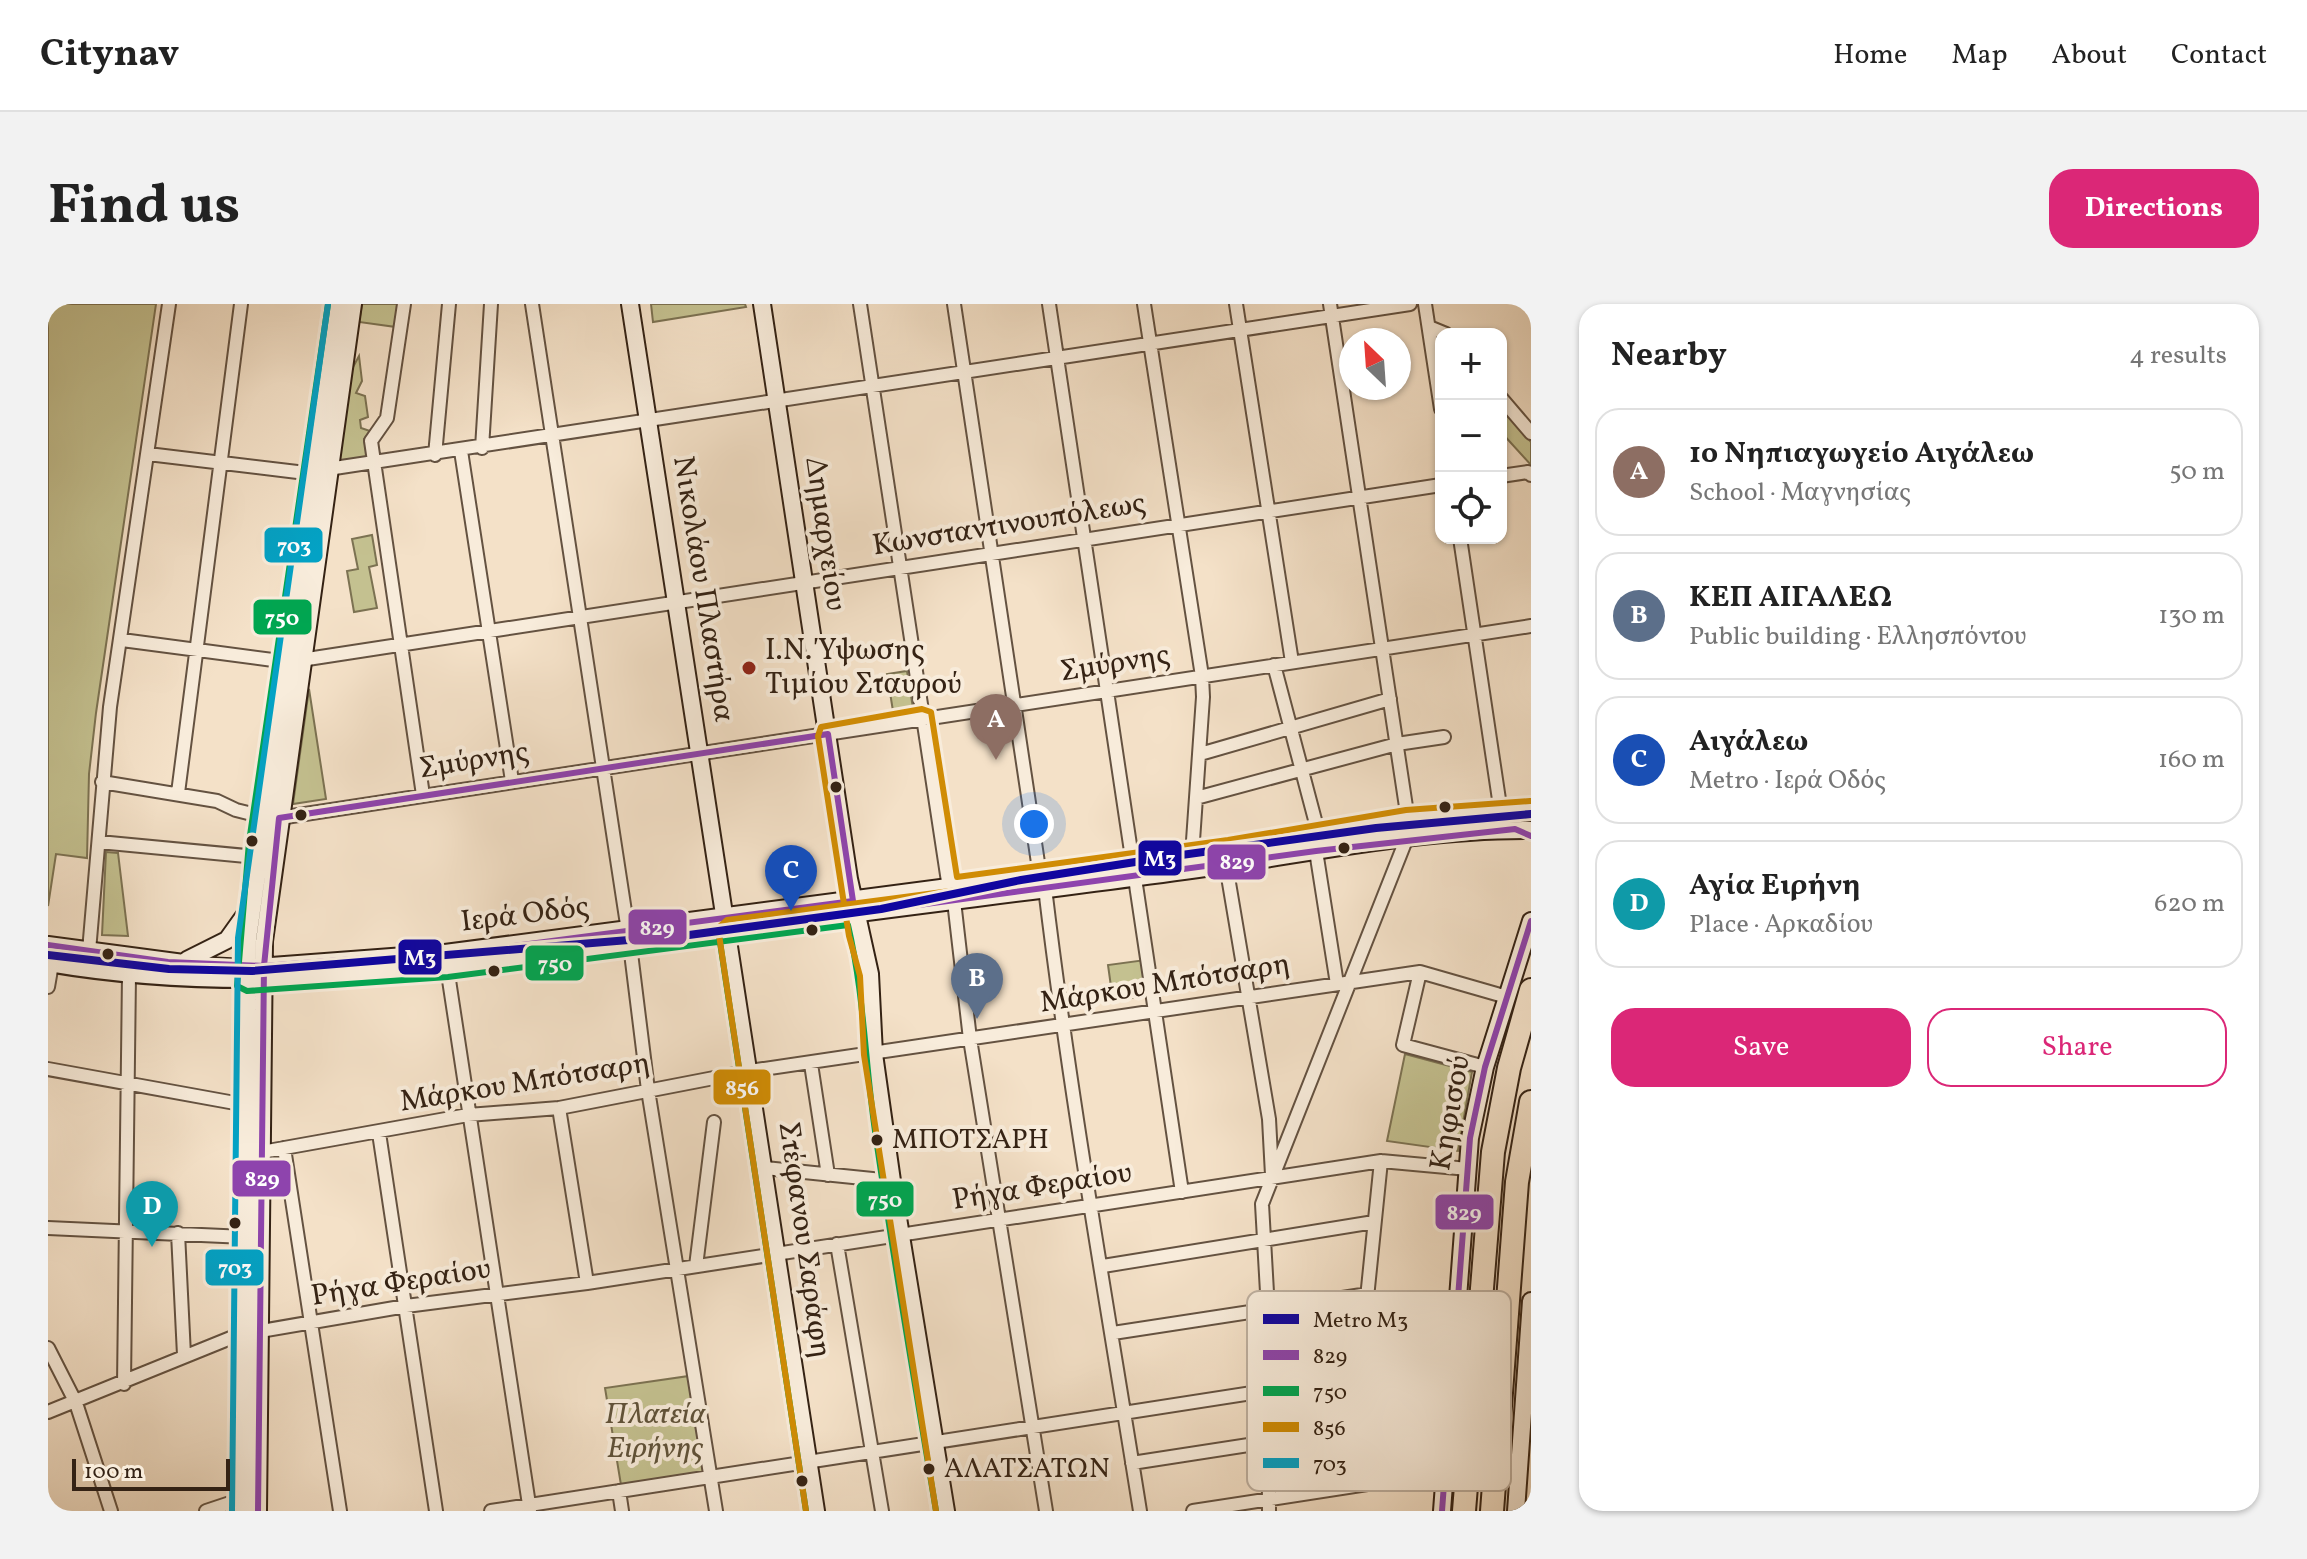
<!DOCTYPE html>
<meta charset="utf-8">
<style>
body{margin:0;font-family:Vollkorn,serif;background:#f2f2f2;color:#222}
.controls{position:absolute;right:24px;top:24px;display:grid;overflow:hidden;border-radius:16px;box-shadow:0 2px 6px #0004}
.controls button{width:72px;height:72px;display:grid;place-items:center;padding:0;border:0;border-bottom:2px solid #e0e0e0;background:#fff;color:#222;font:40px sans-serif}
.compass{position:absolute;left:1291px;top:24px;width:72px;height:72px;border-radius:50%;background:#fff;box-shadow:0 2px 6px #0004;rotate:335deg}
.scale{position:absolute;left:24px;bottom:20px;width:158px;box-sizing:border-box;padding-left:8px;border:4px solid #342214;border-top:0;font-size:22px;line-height:28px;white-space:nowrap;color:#342214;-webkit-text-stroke:6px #f8ecdb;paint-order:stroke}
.you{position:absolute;left:986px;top:520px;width:28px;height:28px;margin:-20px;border:6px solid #fff;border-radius:50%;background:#1a73e8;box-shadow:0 0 0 12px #1a73e833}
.badge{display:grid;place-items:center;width:52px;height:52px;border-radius:50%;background:#db2777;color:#fff;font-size:26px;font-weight:700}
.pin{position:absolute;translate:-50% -66px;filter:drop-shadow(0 2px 4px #0008)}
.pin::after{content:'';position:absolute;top:42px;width:28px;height:24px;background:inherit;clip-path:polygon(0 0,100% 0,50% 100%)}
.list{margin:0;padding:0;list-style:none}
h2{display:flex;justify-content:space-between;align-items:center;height:104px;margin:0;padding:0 32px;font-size:34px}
h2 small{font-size:26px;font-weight:400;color:#767676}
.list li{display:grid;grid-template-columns:52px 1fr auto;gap:24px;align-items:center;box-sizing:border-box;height:128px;margin:0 16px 16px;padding:0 16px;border:2px solid #e0e0e0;border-radius:24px}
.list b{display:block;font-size:30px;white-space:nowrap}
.list p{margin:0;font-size:26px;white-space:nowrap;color:#767676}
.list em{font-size:26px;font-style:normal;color:#767676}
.actions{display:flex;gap:16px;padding:24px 32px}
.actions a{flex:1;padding:18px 0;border:2px solid #db2777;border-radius:24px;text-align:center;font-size:28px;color:#db2777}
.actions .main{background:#db2777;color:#fff}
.icon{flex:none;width:44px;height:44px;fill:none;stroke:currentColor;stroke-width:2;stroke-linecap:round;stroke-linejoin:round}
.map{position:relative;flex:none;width:1483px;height:1207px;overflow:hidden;border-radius:24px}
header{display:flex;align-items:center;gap:48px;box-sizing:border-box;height:112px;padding:0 40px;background:#fff;border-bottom:2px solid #e0e0e0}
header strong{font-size:38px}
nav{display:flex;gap:44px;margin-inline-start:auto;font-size:28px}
.intro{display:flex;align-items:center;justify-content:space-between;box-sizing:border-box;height:192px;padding:0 48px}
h1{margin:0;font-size:56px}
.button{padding:20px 36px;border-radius:24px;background:#db2777;color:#fff;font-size:28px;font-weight:700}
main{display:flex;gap:48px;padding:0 48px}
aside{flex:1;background:#fff;border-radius:24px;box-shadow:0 2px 6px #0004}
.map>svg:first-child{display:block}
.green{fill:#c4c190;stroke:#7c7252;stroke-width:2}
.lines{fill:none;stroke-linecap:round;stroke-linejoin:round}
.street-casing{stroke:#645241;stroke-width:16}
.secondary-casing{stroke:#342214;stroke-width:20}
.highway-casing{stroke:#342214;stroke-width:26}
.street{stroke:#f8ecdb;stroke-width:12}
.secondary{stroke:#f8ecdb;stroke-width:16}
.highway{stroke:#f4e1c8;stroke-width:22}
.bus-1-casing{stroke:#f8ecdb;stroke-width:12}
.bus-2-casing{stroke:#f8ecdb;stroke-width:12}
.bus-3-casing{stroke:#f8ecdb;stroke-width:12}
.bus-4-casing{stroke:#f8ecdb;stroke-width:12}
.bus-1{stroke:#8e44ad;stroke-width:6}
.bus-2{stroke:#00a651;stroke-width:6}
.bus-3{stroke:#d08c04;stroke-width:6}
.bus-4{stroke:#03a2c5;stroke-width:6}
.metro-1-casing{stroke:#f8ecdb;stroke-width:14}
.metro-1{stroke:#10069f;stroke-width:8}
.poi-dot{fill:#8f2418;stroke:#f8ecdb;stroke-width:3}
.bus-dot{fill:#342214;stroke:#f8ecdb;stroke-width:3}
.labels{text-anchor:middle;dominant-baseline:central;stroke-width:8;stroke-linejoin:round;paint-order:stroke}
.bus-label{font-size:28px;fill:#342214;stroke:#f8ecdb;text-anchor:start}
.street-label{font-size:30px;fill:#342214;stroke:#f8ecdb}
.poi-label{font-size:30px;fill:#342214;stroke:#f8ecdb;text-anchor:start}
.park-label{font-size:30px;font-style:italic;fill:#5f5239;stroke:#f8ecdb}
.key{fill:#f8ecdb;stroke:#bdaf9f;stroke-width:2}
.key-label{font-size:22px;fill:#342214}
.line-badge{stroke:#f8ecdb;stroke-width:3}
.badge-label{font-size:22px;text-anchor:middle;font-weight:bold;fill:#fff}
</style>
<header>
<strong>Citynav</strong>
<nav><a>Home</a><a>Map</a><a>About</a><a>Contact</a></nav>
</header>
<div class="intro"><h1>Find us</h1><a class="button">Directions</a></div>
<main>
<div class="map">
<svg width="1483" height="1207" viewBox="0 0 1483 1207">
<rect width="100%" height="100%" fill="#f4e1c8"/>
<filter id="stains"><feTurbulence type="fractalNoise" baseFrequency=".0025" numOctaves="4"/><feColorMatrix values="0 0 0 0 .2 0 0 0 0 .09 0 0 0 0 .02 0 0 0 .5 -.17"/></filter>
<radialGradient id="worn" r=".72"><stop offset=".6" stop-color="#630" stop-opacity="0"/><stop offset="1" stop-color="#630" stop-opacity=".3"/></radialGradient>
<path class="green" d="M 0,0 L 108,0 L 48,409 L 41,470 L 39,554 L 8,550 L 0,602 Z
M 314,0 L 351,0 L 348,23 L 311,18 Z
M 603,0 L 697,0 L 698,3 L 605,18 Z
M 311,52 L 314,77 L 308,89 L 317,92 L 320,113 L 312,116 L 313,124 L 322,127 L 316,135 L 319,153 L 289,158 L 304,65 Z
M 1453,104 L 1483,138 L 1483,161 L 1453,128 Z
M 324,231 L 329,261 L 321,263 L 329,304 L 306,308 L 299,267 L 310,265 L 304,235 Z
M 859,367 L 865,404 L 845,407 L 839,370 Z
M 261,385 L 278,495 L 245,500 Z
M 58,548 L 70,549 L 80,632 L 54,631 Z
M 1097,656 L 1103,691 L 1065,697 L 1060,661 Z
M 1357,750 L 1424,768 L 1410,847 L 1339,837 Z
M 641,1072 L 658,1172 L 573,1181 L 557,1084 Z"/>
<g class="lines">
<g class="street-casing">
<path id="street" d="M 356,0 L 339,114 L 323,137 L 375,491
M 484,0 L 580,627
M 812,0 L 901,584
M 906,0 L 992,572
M 1001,0 L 1134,888
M 1096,0 L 1154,372 L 1155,393 L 1144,551
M 1188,0 L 1244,358
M 1282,0 L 1360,516
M 1377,0 L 1393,105
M 1381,23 L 1398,30
M 1453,94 L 1483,129
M 434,144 L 443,0
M 413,147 L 464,477
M 100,150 L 266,170
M 387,151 L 401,0
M 280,165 L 1362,0
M 1453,172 L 1480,168 L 1483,171
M 1412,234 L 1453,509
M 74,336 L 240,358
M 253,356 L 1393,181
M 1226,361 L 1271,531
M 1152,450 L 1342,395
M 54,478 L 169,497 L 188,506 L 216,513
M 130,489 L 193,0
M 1148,494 L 1349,440 L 1396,433
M 231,514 L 1483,322
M 51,538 L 209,553
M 1268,547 L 1289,680
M 1178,561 L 1221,815 L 1224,871
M 997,584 C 1022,792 1059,1000 1092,1207
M 906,597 L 922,735 L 998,1207
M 582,641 L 600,786 L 668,1207
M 41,647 L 62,403 L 121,0
M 399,663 L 482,1207
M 1372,668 L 1355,741 L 1437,763
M 0,683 L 4,660
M 763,760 L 780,871
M 0,765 L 198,801
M 511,804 L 539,979
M 331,829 L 388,1207
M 236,844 L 292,1207
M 214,848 L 420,811 L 511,804 L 702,767 L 1372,668 L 1459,693
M 717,864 L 844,877
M 0,924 L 197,933
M 130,929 L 136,1051
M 789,940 L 834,1207
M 648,962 L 666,818
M 1055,962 L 1326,918
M 1065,1029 L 1320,990
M 0,1044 L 28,1099 L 63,1207
M 1311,1072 L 1333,857
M 76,1080 L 81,671
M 0,1108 L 190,1031 L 358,1002 L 539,979 L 1333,857 L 1420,865
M 1084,1159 L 1369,1115
M 571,1187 L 574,1207
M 158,1207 L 194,1195
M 443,1207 L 1404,1058
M 1145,1207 L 1397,1168
M 1221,1207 L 1220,1006 L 1214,900 L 1358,536"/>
</g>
<g class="secondary-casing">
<path id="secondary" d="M 582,0 L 768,1207
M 714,0 L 801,575 L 822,670 L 826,750 L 844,877 L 898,1207
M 0,641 L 158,662 L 198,664 L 397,649 L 1181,546 L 1360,516 L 1483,507
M 139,656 L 179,636 L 199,608
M 0,659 C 225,698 455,658 679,627 C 845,603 1012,585 1178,561 C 1278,546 1381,525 1483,526
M 194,1207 L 200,635 L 290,0
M 210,1207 L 216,637 L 305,0
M 1394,1207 L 1422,834 L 1437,763 L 1483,617
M 1468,1207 L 1483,997"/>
</g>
<g class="highway-casing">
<path id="highway" d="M 1416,1207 L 1445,848 L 1461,764 L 1483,686
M 1444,1207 L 1469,878 L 1483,798"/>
</g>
<use href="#street" class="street"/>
<use href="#secondary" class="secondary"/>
<use href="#highway" class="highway"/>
<g class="bus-1-casing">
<path id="bus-1" d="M 780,430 L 805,597 L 450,644 L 216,662 L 231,514 Z
M 775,614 L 1268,547 L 1467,525 L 1483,532
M 0,641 L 120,658 L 216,662
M 210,1207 L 216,662
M 1394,1207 L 1422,834 L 1437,763 L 1483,617"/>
</g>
<g class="bus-2-casing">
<path id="bus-2" d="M 280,0 L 201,538 L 189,682 L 199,687 L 400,673 L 800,621 C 816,689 817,758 827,827 C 845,954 867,1080 888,1207
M 664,626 L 670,625 L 758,1207"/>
</g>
<g class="bus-3-casing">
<path id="bus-3" d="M 758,1207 L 670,624 L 679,616 L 933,583
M 888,1207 L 816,751 L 812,672 L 801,632 L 770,432 L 773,423 L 874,405 L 883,408 L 909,573 L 1180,536 L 1358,506 L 1482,497"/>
</g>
<g class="bus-4-casing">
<path id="bus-4" d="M 184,1207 L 190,634 L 280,0"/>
</g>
<use href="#bus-1" class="bus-1"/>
<use href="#bus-2" class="bus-2"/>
<use href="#bus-3" class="bus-3"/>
<use href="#bus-4" class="bus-4"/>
<g class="metro-1-casing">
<path id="metro-1" d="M 0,651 L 121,665 L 204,667 L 641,631 L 833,605 L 973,576 L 1119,553 L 1328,524 L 1483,510"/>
</g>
<use href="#metro-1" class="metro-1"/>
</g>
<circle class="poi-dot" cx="701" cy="364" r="8"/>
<g class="bus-dot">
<circle cx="788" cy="483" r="7"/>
<circle cx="1397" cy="503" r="7"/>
<circle cx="253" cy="511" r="7"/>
<circle cx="204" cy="537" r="7"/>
<circle cx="1296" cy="544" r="7"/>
<circle cx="764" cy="626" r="7"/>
<circle cx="60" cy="650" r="7"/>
<circle cx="446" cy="667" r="7"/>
<circle cx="829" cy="836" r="7"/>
<circle cx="187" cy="919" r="7"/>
<circle cx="881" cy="1165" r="7"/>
<circle cx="754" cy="1177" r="7"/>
</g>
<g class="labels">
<g class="bus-label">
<text x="844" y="836">ΜΠΟΤΣΑΡΗ</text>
<text x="896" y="1165">ΑΛΑΤΣΑΤΩΝ</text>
</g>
<g class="street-label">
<text transform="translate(961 221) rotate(-9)">Κωνσταντινουπόλεως</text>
<text transform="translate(777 230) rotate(82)">Δημαρχείου</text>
<text transform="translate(655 285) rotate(81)">Νικολάου Πλαστήρα</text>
<text transform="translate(1067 360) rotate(-9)">Σμύρνης</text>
<text transform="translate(426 457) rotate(-9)">Σμύρνης</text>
<text transform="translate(477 611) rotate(-7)">Ιερά Οδός</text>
<text transform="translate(1117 680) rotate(-9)">Μάρκου Μπότσαρη</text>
<text transform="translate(477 779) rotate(-9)">Μάρκου Μπότσαρη</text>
<text transform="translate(1403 809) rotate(-80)">Κηφισού</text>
<text transform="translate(994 883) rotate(-9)">Ρήγα Φεραίου</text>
<text transform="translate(756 936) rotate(82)">Στέφανου Σαράφη</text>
<text transform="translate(353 979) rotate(-9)">Ρήγα Φεραίου</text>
</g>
<g class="poi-label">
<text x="717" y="347">Ι.Ν. Ύψωσης<tspan x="717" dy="34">Τιμίου Σταυρού</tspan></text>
</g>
<g class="park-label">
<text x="607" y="1111">Πλατεία<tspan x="607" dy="34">Ειρήνης</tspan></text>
</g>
</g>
<rect x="1199" y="987" width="264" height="200" rx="12" class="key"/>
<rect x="1215" y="1010" width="36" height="10" fill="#10069f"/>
<rect x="1215" y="1046" width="36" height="10" fill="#8e44ad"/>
<rect x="1215" y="1082" width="36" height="10" fill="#00a651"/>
<rect x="1215" y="1118" width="36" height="10" fill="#d08c04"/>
<rect x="1215" y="1154" width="36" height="10" fill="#03a2c5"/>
<g class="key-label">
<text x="1265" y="1023">Metro Μ3</text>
<text x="1265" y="1059">829</text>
<text x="1265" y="1095">750</text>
<text x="1265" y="1131">856</text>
<text x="1265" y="1167">703</text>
</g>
<g class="line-badge">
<rect x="215" y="222" width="61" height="38" rx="8" fill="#03a2c5"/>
<rect x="204" y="294" width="61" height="38" rx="8" fill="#00a651"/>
<rect x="1089" y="535" width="46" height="38" rx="8" fill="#10069f"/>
<rect x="1158" y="539" width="61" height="38" rx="8" fill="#8e44ad"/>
<rect x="579" y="604" width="61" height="38" rx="8" fill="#8e44ad"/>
<rect x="349" y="634" width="46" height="38" rx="8" fill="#10069f"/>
<rect x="476" y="640" width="61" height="38" rx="8" fill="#00a651"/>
<rect x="664" y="764" width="60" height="38" rx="8" fill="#d08c04"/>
<rect x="183" y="855" width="61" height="39" rx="8" fill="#8e44ad"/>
<rect x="807" y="876" width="60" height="38" rx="8" fill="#00a651"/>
<rect x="1386" y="889" width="61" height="38" rx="8" fill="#8e44ad"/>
<rect x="156" y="944" width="61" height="39" rx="8" fill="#03a2c5"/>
</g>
<g class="badge-label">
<text x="246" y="249">703</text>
<text x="234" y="321">750</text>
<text x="1112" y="562">Μ3</text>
<text x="1189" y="565">829</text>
<text x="609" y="631">829</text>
<text x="372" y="661">Μ3</text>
<text x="507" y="667">750</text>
<text x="694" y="791">856</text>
<text x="214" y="882">829</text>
<text x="837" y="903">750</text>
<text x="1416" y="916">829</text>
<text x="187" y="971">703</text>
</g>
<rect width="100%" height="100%" filter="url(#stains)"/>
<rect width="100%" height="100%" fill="url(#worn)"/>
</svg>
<div class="controls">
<button>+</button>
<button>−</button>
<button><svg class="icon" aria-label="locate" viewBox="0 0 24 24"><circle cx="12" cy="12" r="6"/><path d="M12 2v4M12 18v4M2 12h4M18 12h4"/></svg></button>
</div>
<svg class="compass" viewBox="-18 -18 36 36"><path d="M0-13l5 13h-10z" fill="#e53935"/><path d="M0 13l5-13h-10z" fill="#767676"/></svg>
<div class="scale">100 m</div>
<div class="you"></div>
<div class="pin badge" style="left:948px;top:456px;background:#8d6e63">A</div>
<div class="pin badge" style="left:929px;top:715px;background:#5c6f8a">B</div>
<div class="pin badge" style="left:743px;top:607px;background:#1a4fb4">C</div>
<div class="pin badge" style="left:104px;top:943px;background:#0f9aa8">D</div>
</div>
<aside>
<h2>Nearby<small>4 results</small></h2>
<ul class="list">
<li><span class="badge" style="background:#8d6e63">A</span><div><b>1ο Νηπιαγωγείο Αιγάλεω</b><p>School · Μαγνησίας</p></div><em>50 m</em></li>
<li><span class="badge" style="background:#5c6f8a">B</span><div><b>ΚΕΠ ΑΙΓΑΛΕΩ</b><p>Public building · Ελλησπόντου</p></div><em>130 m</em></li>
<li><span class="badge" style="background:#1a4fb4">C</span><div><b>Αιγάλεω</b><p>Metro · Ιερά Οδός</p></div><em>160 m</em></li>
<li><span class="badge" style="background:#0f9aa8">D</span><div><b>Αγία Ειρήνη</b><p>Place · Αρκαδίου</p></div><em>620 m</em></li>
</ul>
<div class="actions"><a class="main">Save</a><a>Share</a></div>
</aside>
</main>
